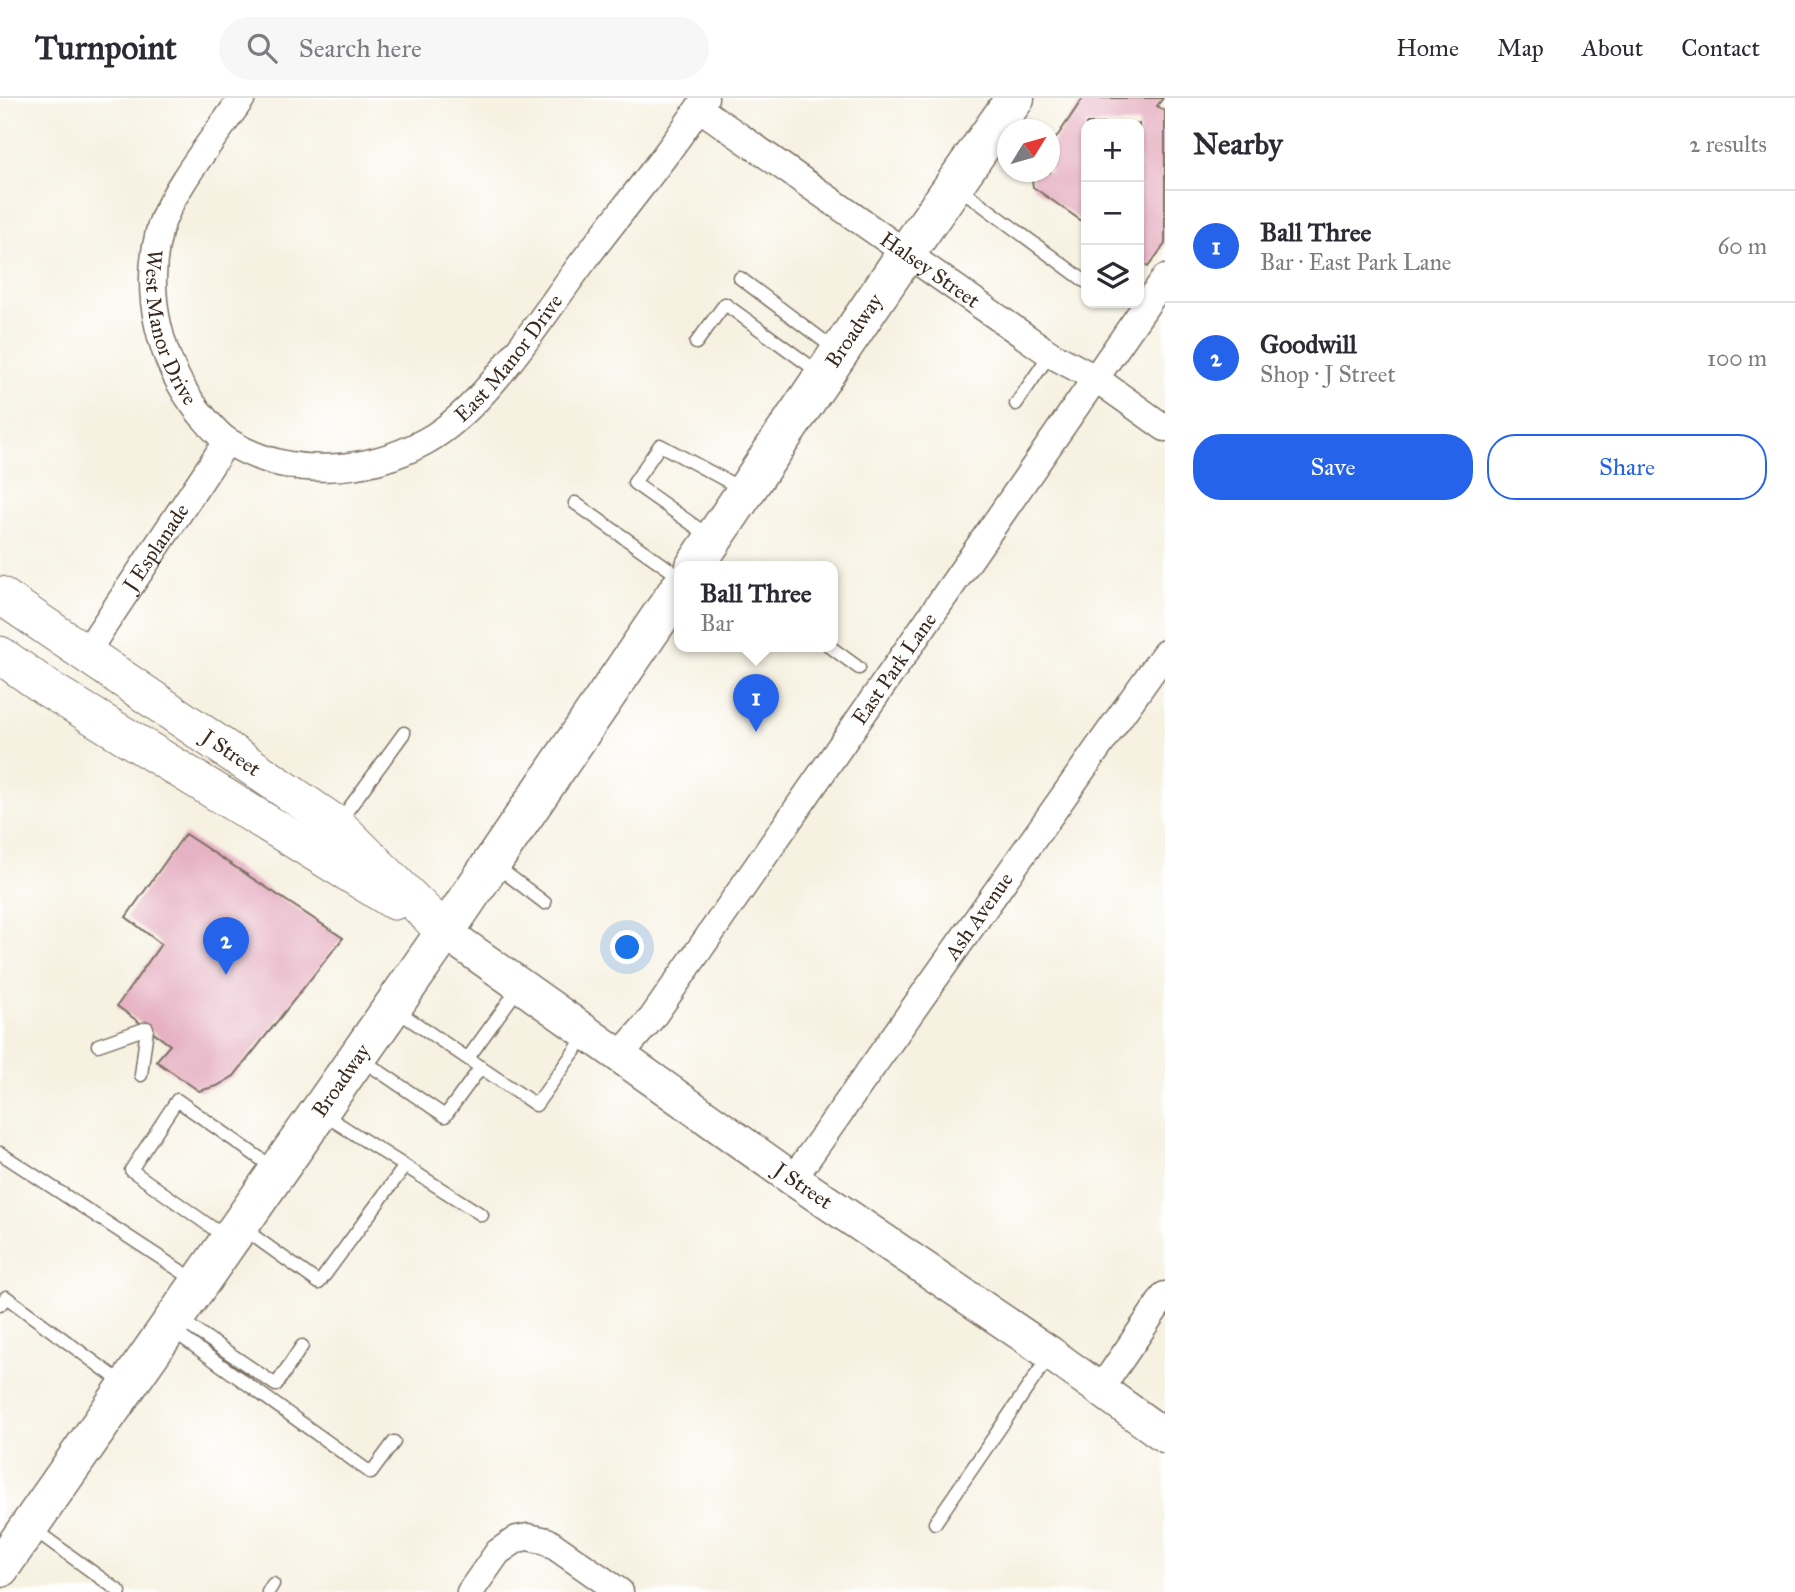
<!DOCTYPE html>
<meta charset="utf-8">
<style>
body{margin:0;font-family:"IM FELL Great Primer",serif;background:#f7f7f7;color:#2b2b33}
.controls{position:absolute;right:21px;top:21px;display:grid;overflow:hidden;border-radius:14px;box-shadow:0 2px 5px #0004}
.controls button{width:63px;height:63px;display:grid;place-items:center;padding:0;border:0;border-bottom:2px solid #e1e1e2;background:#fff;color:#2b2b33;font:35px sans-serif}
.compass{position:absolute;left:997px;top:21px;width:63px;height:63px;border-radius:50%;background:#fff;box-shadow:0 2px 5px #0004;rotate:53deg}
.you{position:absolute;left:628px;top:850px;width:24px;height:24px;margin:-18px;border:5px solid #fff;border-radius:50%;background:#1a73e8;box-shadow:0 0 0 10px #1a73e833}
.badge{display:grid;place-items:center;width:46px;height:46px;border-radius:50%;background:#2563eb;color:#fff;font-size:23px;font-weight:700}
.pin{position:absolute;translate:-50% -58px;filter:drop-shadow(0 2px 4px #0008)}
.pin::after{content:'';position:absolute;top:37px;width:24px;height:21px;background:inherit;clip-path:polygon(0 0,100% 0,50% 100%)}
.popup{position:absolute;left:674px;top:463px;width:164px;height:91px;box-sizing:border-box;display:grid;place-content:center;border-radius:14px;background:#fff;filter:drop-shadow(0 2px 5px #0005);font-size:23px;white-space:nowrap;color:#7c7c81}
.popup b{font-size:26px;color:#2b2b33}
.popup::after{content:'';position:absolute;left:50%;top:100%;margin-left:-14px;border:14px solid transparent;border-top-color:#fff}
.list{margin:0;padding:0;list-style:none}
h2{display:flex;justify-content:space-between;align-items:center;height:91px;margin:0;padding:0 28px;font-size:30px}
h2 small{font-size:23px;font-weight:400;color:#7c7c81}
.list li{display:grid;grid-template-columns:46px 1fr auto;gap:21px;align-items:center;box-sizing:border-box;height:112px;padding:0 28px;border-top:2px solid #e1e1e2}
.list b{display:block;font-size:26px;white-space:nowrap}
.list p{margin:0;font-size:23px;white-space:nowrap;color:#7c7c81}
.list em{font-size:23px;font-style:normal;color:#7c7c81}
.actions{display:flex;gap:14px;padding:21px 28px}
.actions a{flex:1;padding:16px 0;border:2px solid #2563eb;border-radius:28px;text-align:center;font-size:24px;color:#2563eb}
.actions .main{background:#2563eb;color:#fff}
.icon{flex:none;width:38px;height:38px;fill:none;stroke:currentColor;stroke-width:2;stroke-linecap:round;stroke-linejoin:round}
.map{position:relative;flex:none;width:1165px;height:1494px;overflow:hidden}
header{display:flex;align-items:center;gap:42px;box-sizing:border-box;height:98px;padding:0 35px;background:#fff;border-bottom:2px solid #e1e1e2}
header strong{font-size:33px}
nav{display:flex;gap:38px;margin-inline-start:auto;font-size:24px}
.search{width:490px;height:63px;background:#f7f7f7;display:flex;align-items:center;gap:18px;box-sizing:border-box;padding:0 24px;border-radius:38px;color:#7c7c81;font-size:26px}
main{display:flex}
aside{flex:1;background:#fff}
.map>svg:first-child{display:block}
.building{fill:#e6b1c2}
.lines{fill:none;stroke-linecap:round;stroke-linejoin:round}
.service-casing{stroke:#7c7062;stroke-width:15}
.minor-casing{stroke:#7c7062;stroke-width:29}
.tertiary-casing{stroke:#7c7062;stroke-width:36}
.secondary-casing{stroke:#7c7062;stroke-width:39}
.primary-casing{stroke:#7c7062;stroke-width:41}
.service{stroke:#fff;stroke-width:12}
.minor{stroke:#fff;stroke-width:26}
.tertiary{stroke:#fff;stroke-width:33}
.secondary{stroke:#fff;stroke-width:37}
.primary{stroke:#fff;stroke-width:38}
.labels{text-anchor:middle;dominant-baseline:central;stroke-width:6;stroke-linejoin:round;paint-order:stroke}
.street-label{font-size:21px;fill:#3b2a1e;stroke:#fff}
</style>
<header>
<strong>Turnpoint</strong>
<div class="search"><svg class="icon" aria-label="search" viewBox="0 0 24 24"><circle cx="10" cy="10" r="6"/><path d="M15 15l6 6"/></svg>Search here</div>
<nav><a>Home</a><a>Map</a><a>About</a><a>Contact</a></nav>
</header>
<main>
<div class="map">
<svg width="1165" height="1494" viewBox="0 0 1165 1494">
<rect width="100%" height="100%" fill="#fff"/>
<filter id="ink" filterUnits="userSpaceOnUse"><feTurbulence type="fractalNoise" baseFrequency=".0143" numOctaves="2"/><feDisplacementMap in="SourceGraphic" scale="14" xChannelSelector="R" yChannelSelector="G"/><feConvolveMatrix kernelMatrix="1 2 1 2 8 2 1 2 1" color-interpolation-filters="sRGB"/></filter>
<filter id="wash" filterUnits="userSpaceOnUse"><feTurbulence type="fractalNoise" baseFrequency=".00686" numOctaves="4" result="noise"/><feDisplacementMap in="SourceGraphic" scale="28" xChannelSelector="R" yChannelSelector="G"/><feGaussianBlur stdDeviation="1.57" result="paint"/><feColorMatrix in="noise" values="0 0 0 0 0 0 0 0 0 0 0 0 0 0 0 0 0 1.4 0 .05"/><feComposite in="paint" operator="in"/></filter>
<g filter="url(#wash)">
<rect width="100%" height="100%" fill="#f6f1e1"/>
<g id="blocks">
<path class="building" d="M 1083,0 L 1163,0 L 1157,8 L 1165,13 L 1165,146 L 1148,169 L 1139,163 L 1139,26 L 1086,26 L 1086,126 L 1033,89 L 1031,75 L 1032,74 L 1050,74 L 1050,49 Z
M 185,736 L 343,840 L 234,978 L 217,988 L 199,993 L 156,963 L 170,947 L 117,908 L 161,846 L 126,819 Z"/>
</g>
</g>
<g filter="url(#ink)">
<use href="#blocks" fill-opacity="0" stroke="#7c7062" stroke-width="2"/>
<g class="lines">
<g class="service-casing">
<path id="service" d="M 958,89 L 1086,184
M 740,180 L 836,252
M 696,245 L 725,206 L 821,276
M 1016,306 L 1050,256
M 575,405 L 679,478
M 709,438 L 634,385 L 660,347 L 742,391
M 829,548 L 859,570
M 339,724 L 404,635
M 495,767 L 545,805
M 396,912 L 536,1007 L 586,937
M 98,947 L 147,930 L 141,977
M 468,960 L 520,888
M 361,961 L 445,1018 L 481,969
M 323,1016 L 482,1117
M 0,1055 L 196,1183
M 244,1131 L 319,1185 L 405,1068
M 228,1141 L 131,1072 L 177,1002 L 275,1071
M 0,1207 L 6,1199 L 124,1286
M 179,1221 L 276,1287 L 302,1248
M 172,1232 L 371,1375 L 394,1344
M 935,1425 L 1050,1257
M 32,1430 L 120,1494
M 268,1494 L 273,1486"/>
</g>
<g class="minor-casing">
<g id="minor">
<path id="s1" d="M 242,0 C 217,37 170,92 159,134 C 143,196 160,265 199,314 C 208,324 217,337 229,344 C 288,381 366,376 426,343 C 486,310 543,216 585,161 C 625,108 669,56 705,0"/>
<path id="s2" d="M 699,10 L 1050,256 L 1095,280 L 1165,330"/>
<path id="s3" d="M 85,556 L 227,343"/>
<path id="s4" d="M 620,957 L 652,920 L 1165,180"/>
<path id="s5" d="M 793,1081 L 1165,555"/>
<path d="M 1100,1292 L 1165,1197"/>
<path d="M 470,1494 L 498,1454 L 517,1441 L 528,1439 L 547,1443 L 620,1494"/>
</g>
</g>
<g class="tertiary-casing">
<g id="tertiary">
<path id="s6" d="M 445,834 L 793,1081 L 1051,1256 L 1165,1338"/>
</g>
</g>
<g class="secondary-casing">
<g id="secondary">
<path id="s7" d="M 0,497 L 337,727 L 445,834"/>
<path d="M 0,557 L 47,590 L 394,803"/>
</g>
</g>
<g class="primary-casing">
<g id="primary">
<path id="s8" d="M 695,468 L 907,154 L 1015,0"/>
<path id="s9" d="M 0,1470 L 445,834 L 679,491"/>
</g>
</g>
<use href="#service" class="service"/>
<use href="#minor" class="minor"/>
<use href="#tertiary" class="tertiary"/>
<use href="#secondary" class="secondary"/>
<use href="#primary" class="primary"/>
</g>
</g>
<g class="labels">
<g class="street-label">
<text stroke="none"><textPath href="#s2" startOffset="282">Halsey Street</textPath></text>
<text stroke="none"><textPath href="#s1" startOffset="257">West Manor Drive</textPath></text>
<text stroke="none"><textPath href="#s8" startOffset="284">Broadway</textPath></text>
<text stroke="none"><textPath href="#s1" startOffset="716">East Manor Drive</textPath></text>
<text stroke="none"><textPath href="#s3" startOffset="128">J Esplanade</textPath></text>
<text stroke="none"><textPath href="#s4" startOffset="474">East Park Lane</textPath></text>
<text stroke="none"><textPath href="#s7" startOffset="280">J Street</textPath></text>
<text stroke="none"><textPath href="#s5" startOffset="322">Ash Avenue</textPath></text>
<text stroke="none"><textPath href="#s9" startOffset="595">Broadway</textPath></text>
<text stroke="none"><textPath href="#s6" startOffset="439">J Street</textPath></text>
</g>
</g>
</svg>
<div class="controls">
<button>+</button>
<button>−</button>
<button><svg class="icon" aria-label="layers" viewBox="0 0 24 24"><path d="M12 4l9 5-9 5-9-5zM3 14l9 5 9-5"/></svg></button>
</div>
<svg class="compass" viewBox="-18 -18 36 36"><path d="M0-13l5 13h-10z" fill="#e53935"/><path d="M0 13l5-13h-10z" fill="#7c7c81"/></svg>
<div class="you"></div>
<div class="pin badge" style="left:756px;top:634px">1</div>
<div class="popup"><b>Ball Three</b>Bar</div>
<div class="pin badge" style="left:226px;top:877px">2</div>
</div>
<aside>
<h2>Nearby<small>2 results</small></h2>
<ul class="list">
<li><span class="badge">1</span><div><b>Ball Three</b><p>Bar · East Park Lane</p></div><em>60 m</em></li>
<li><span class="badge">2</span><div><b>Goodwill</b><p>Shop · J Street</p></div><em>100 m</em></li>
</ul>
<div class="actions"><a class="main">Save</a><a>Share</a></div>
</aside>
</main>
